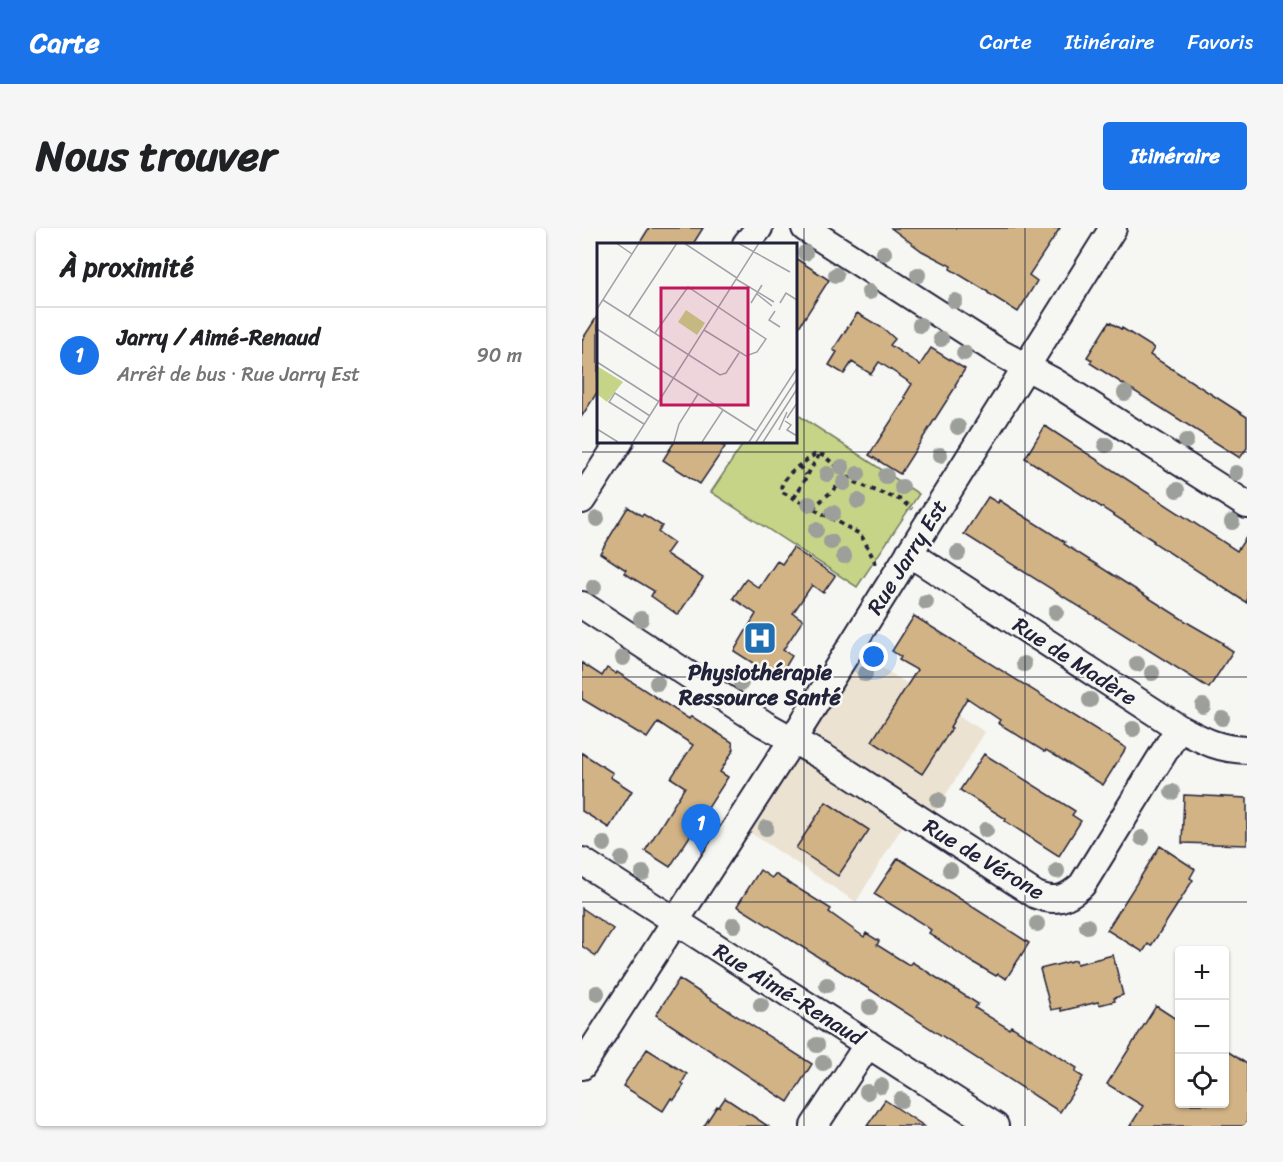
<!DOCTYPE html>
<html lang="fr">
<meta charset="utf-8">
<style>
body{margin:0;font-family:Sriracha,sans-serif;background:#f6f6f6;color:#202124}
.controls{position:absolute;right:18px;bottom:18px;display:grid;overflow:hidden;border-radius:6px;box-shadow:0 2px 4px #0004}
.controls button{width:54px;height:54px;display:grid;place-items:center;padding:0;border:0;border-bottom:2px solid #e0e0e0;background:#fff;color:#202124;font:30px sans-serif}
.you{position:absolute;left:292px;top:429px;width:21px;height:21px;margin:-15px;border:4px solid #fff;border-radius:50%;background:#1a73e8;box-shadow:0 0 0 9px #1a73e833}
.badge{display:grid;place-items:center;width:39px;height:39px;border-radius:50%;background:#1a73e8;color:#fff;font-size:20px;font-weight:700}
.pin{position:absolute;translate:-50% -50px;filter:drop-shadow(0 2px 3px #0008)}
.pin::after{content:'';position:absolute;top:32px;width:21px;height:18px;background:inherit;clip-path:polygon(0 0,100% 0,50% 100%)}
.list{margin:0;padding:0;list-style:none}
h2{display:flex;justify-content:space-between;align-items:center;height:78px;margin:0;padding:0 24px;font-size:26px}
h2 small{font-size:20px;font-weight:400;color:#757577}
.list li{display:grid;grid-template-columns:39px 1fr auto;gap:18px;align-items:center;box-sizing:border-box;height:96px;padding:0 24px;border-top:2px solid #e0e0e0}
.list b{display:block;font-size:22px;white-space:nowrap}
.list p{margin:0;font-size:20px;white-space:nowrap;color:#757577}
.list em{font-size:20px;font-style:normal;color:#757577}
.icon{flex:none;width:33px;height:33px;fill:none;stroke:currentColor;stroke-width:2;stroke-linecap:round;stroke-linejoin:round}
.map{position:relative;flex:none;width:665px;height:898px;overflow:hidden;border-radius:6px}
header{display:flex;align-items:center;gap:36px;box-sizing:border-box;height:84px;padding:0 30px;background:#1a73e8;color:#fff}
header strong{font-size:28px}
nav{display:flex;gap:33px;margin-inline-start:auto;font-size:21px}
.intro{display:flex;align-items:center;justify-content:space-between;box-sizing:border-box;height:144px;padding:0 36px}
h1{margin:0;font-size:42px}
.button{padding:15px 27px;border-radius:6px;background:#1a73e8;color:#fff;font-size:21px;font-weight:700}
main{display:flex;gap:36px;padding:0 36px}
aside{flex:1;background:#fff;border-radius:6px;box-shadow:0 2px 4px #0004}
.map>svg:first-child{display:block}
.built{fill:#ebe2d2}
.green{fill:#c6d488;stroke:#747b62;stroke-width:1.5}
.building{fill:#d2b386;stroke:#22223b;stroke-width:1.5}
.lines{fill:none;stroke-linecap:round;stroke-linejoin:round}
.minor-casing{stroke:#22223b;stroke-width:30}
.path{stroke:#22223b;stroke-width:4;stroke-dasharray:4.5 4.5;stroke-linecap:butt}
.minor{stroke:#f6f6f2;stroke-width:26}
.tree{fill:#9c9f9a}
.grid{fill:none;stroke:#22223b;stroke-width:1.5;stroke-opacity:0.55}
.labels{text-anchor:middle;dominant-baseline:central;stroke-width:5;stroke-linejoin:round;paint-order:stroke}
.street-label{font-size:22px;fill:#22223b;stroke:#f6f6f2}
.poi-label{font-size:22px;font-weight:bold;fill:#22223b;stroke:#f6f6f2}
.inset-road{fill:none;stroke:#a1a1a9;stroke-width:1.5}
.view{fill:#c2185b;fill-opacity:0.15;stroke:#c2185b;stroke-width:3}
.inset-edge{fill:none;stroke:#22223b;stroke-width:3}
</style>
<header>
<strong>Carte</strong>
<nav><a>Carte</a><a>Itinéraire</a><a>Favoris</a></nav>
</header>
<div class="intro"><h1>Nous trouver</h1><a class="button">Itinéraire</a></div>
<main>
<aside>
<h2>À proximité<small></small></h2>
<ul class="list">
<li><span class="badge">1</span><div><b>Jarry / Aimé-Renaud</b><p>Arrêt de bus · Rue Jarry Est</p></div><em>90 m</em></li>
</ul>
</aside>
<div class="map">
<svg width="665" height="898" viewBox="0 0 665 898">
<rect width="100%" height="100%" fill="#f6f6f2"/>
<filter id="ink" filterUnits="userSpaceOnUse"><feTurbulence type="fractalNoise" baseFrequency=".0167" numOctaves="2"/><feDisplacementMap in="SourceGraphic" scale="12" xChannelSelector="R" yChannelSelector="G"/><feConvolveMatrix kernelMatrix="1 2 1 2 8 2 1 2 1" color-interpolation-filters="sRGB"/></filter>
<g filter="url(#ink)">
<path class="built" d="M 268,420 L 403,504 L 345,597 L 328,586 L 274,674 L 155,596 Z"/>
<path class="green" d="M 213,185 L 337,266 L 275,359 L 129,264 L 163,213 L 213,213 Z"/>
<path class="building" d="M 67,0 L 121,0 L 111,16 L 57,16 Z
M 309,0 L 478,0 L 447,47 L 455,53 L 436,84 L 406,65 L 406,64 L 368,41 L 369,38 L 340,23 Z
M 213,30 L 247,52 L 213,105 Z
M 275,85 L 302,101 L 313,111 L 308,117 L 338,137 L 349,120 L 383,141 L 373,157 L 374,158 L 318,246 L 287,227 L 324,170 L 322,169 L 330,156 L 297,134 L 289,146 L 270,134 L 262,146 L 247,137 L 255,124 L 251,122 Z
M 16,87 L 16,163 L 0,188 L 0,112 Z
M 527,94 L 539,101 L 540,100 L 572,120 L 568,127 L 665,189 L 665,220 L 658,230 L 508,135 L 510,132 L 505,129 Z
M 463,198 L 655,323 L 665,308 L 665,375 L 571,314 L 572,313 L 443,230 Z
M 93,213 L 133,213 L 143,219 L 118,256 L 81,232 Z
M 406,269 L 416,275 L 417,272 L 437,285 L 483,314 L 482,316 L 608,396 L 641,415 L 640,416 L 651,423 L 627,460 L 382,306 Z
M 46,279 L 60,288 L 61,286 L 80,298 L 76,304 L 92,315 L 84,326 L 121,350 L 96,387 L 69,368 L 72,363 L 42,345 L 44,342 L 18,325 Z
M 211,320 L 253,348 L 241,365 L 230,357 L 211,385 L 221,392 L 201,422 L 210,428 L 201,443 L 191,448 L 152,423 L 174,386 L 151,370 L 164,351 L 177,360 L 195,333 L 200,336 Z
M 332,388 L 544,520 L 521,557 L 464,522 L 463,524 L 416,495 L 418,492 L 385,470 L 368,499 L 370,500 L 340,546 L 290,513 L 335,442 L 317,432 L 319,429 L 310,423 Z
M 0,435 L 20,448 L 25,440 L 34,446 L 35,444 L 107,491 L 109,488 L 150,514 L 152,521 L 138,544 L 146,549 L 88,639 L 63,623 L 103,559 L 89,550 L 111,517 L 76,494 L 65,510 L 0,471 Z
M 0,525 L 31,545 L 28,549 L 50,563 L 27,600 L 0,583 Z
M 402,526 L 493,583 L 490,587 L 499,593 L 477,628 L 423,593 L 424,591 L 378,562 Z
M 602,567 L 665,570 L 665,617 L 600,615 Z
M 244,574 L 287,602 L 256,648 L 214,620 Z
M 578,618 L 613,641 L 608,650 L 611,652 L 592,682 L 569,718 L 566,716 L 561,724 L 525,702 Z
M 316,630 L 351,652 L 350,653 L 447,715 L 424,751 L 416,746 L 414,748 L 392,735 L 347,705 L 349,702 L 341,696 L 292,666 Z
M 178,642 L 190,650 L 193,646 L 249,681 L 247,684 L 282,709 L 284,705 L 297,713 L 295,717 L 327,737 L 330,734 L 396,776 L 393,780 L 427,801 L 429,798 L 495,840 L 493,844 L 501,849 L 478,884 L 284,759 L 155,678 Z
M 0,680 L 31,701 L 14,728 L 0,718 Z
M 531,727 L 541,767 L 532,770 L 533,773 L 517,777 L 516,774 L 479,783 L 479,780 L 469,782 L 458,741 L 494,732 L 495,736 Z
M 97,751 L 230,836 L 206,874 L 74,787 Z
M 574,778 L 597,793 L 597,876 L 642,876 L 642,821 L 665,836 L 665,898 L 548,898 L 561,878 L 525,856 Z
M 65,821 L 105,846 L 100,855 L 102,857 L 92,872 L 89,870 L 81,883 L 41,858 Z
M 143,870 L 186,898 L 122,898 L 135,878 L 137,879 Z
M 303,872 L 342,898 L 285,898 Z"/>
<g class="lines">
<g class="minor-casing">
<path id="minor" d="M 223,0 L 418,125 L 471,153 L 665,277
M 164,16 L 177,0
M 0,272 L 38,213
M 327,325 L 597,500 C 622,513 636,521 665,522
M 0,377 L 182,496 L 243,530 L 454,667 C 474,675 484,671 500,657 L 597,500
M 0,633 L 413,898
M 0,838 L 211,511 L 531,0
M 232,898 L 286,816"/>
</g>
<path class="path" d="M 217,238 L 224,247
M 212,270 L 237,227
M 231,280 L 266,249
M 294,336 L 283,314 L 278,306 L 202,265 L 199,262 C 199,248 221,235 232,227 L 241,227 L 271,253 L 284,259 L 319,272 L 330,281"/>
<use href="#minor" class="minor"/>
</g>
<g class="tree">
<circle cx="223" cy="25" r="8"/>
<circle cx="302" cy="25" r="8"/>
<circle cx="254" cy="47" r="8"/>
<circle cx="336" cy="47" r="8"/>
<circle cx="287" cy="64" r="8"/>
<circle cx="373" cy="73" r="8"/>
<circle cx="338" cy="97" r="8"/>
<circle cx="359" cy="111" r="8"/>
<circle cx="382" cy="125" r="8"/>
<circle cx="543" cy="165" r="8"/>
<circle cx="376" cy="199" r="8"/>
<circle cx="604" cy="213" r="8"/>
<circle cx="524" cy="217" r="8"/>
<circle cx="358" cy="227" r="8"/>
<circle cx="260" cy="239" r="8"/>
<circle cx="654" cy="245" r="8"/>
<circle cx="245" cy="246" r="8"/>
<circle cx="276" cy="246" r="8"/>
<circle cx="304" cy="248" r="8"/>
<circle cx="262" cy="255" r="8"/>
<circle cx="320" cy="259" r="8"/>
<circle cx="595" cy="262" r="8"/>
<circle cx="276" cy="273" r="8"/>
<circle cx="227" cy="276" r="8"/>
<circle cx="251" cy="285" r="8"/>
<circle cx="15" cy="291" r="8"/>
<circle cx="650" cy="294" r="8"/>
<circle cx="234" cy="302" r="8"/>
<circle cx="249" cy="314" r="8"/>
<circle cx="376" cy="325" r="8"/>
<circle cx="262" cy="328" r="8"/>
<circle cx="12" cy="359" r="8"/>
<circle cx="344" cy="374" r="8"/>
<circle cx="474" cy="384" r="8"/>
<circle cx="59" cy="391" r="8"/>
<circle cx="41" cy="430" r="8"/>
<circle cx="442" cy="436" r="8"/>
<circle cx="555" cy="436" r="8"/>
<circle cx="570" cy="445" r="8"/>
<circle cx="283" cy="446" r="8"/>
<circle cx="75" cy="455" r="8"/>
<circle cx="159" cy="455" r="8"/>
<circle cx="508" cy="472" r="8"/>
<circle cx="621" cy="478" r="8"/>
<circle cx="640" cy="490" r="8"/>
<circle cx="551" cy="501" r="8"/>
<circle cx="590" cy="564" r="8"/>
<circle cx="356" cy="572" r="8"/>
<circle cx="184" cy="600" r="8"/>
<circle cx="404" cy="602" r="8"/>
<circle cx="560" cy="610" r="8"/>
<circle cx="22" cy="616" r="8"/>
<circle cx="40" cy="631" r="8"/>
<circle cx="368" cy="642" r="8"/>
<circle cx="475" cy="643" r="8"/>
<circle cx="61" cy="645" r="8"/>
<circle cx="455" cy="696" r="8"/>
<circle cx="152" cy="697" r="8"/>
<circle cx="505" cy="698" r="8"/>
<circle cx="245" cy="757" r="8"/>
<circle cx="15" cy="765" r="8"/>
<circle cx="179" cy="777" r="8"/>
<circle cx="288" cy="779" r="8"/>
<circle cx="235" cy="817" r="8"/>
<circle cx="241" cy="835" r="8"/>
<circle cx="299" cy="858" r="8"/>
<circle cx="285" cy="864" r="8"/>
<circle cx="319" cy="872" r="8"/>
</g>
</g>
<path class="grid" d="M 222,0 L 222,898M 443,0 L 443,898M 0,224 L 665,224M 0,449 L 665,449M 0,674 L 665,674"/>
<defs>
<g id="hospital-square" transform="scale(1.725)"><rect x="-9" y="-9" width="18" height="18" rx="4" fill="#1f6fb2" stroke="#f6f6f2"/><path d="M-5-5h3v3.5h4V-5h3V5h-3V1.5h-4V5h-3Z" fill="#fff"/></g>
</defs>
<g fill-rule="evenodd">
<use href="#hospital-square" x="178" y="410"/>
</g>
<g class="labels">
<g class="street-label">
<text transform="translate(325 329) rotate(-58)">Rue Jarry Est</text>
<text transform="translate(493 433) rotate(33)">Rue de Madère</text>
<text transform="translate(402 631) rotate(31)">Rue de Vérone</text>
<text transform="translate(207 766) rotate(32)">Rue Aimé-Renaud</text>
</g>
<g class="poi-label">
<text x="178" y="444">Physiothérapie<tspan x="178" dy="25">Ressource Santé</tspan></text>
</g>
</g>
<g transform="translate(15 15)">
<rect width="200" height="200" fill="#f6f6f2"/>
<path d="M 89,67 L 108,80 L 100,92 L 81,79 ZM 0,123 L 26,139 L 10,159 L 0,151 Z" fill="#c6d488"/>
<path class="inset-road" d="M 19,0 L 35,11M 87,0 L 140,35M 141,0 L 193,29M 139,36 L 177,59M 160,51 L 175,63M 6,57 L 123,132 L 129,130 L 142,110M 154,60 L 165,42M 183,60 L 189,50 L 200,57M 0,66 L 42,0M 178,68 L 172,77 L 183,84M 32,73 L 80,0M 0,86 L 159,188M 58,90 L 91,44 L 169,96 L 160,109 L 149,113 L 107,87M 0,119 L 61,158M 190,175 L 200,160M 188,178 L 194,182 L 190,187 L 200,193M 47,181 L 12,159 L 18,150 L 53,173M 0,186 L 21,199M 182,187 L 190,169M 36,199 L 162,0M 77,199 L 82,181 L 101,151M 105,199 L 126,167M 152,199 L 200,125M 159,199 L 200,136M 166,199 L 200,146"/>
<path class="view" d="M 64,45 L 151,45 L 151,162 L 64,162 Z"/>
<rect width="200" height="200" class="inset-edge"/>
</g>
</svg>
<div class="controls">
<button>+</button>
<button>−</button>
<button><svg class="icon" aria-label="locate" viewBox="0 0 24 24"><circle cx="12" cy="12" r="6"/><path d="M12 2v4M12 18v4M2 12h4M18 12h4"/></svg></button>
</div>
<div class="you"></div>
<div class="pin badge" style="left:119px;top:626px">1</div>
</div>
</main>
